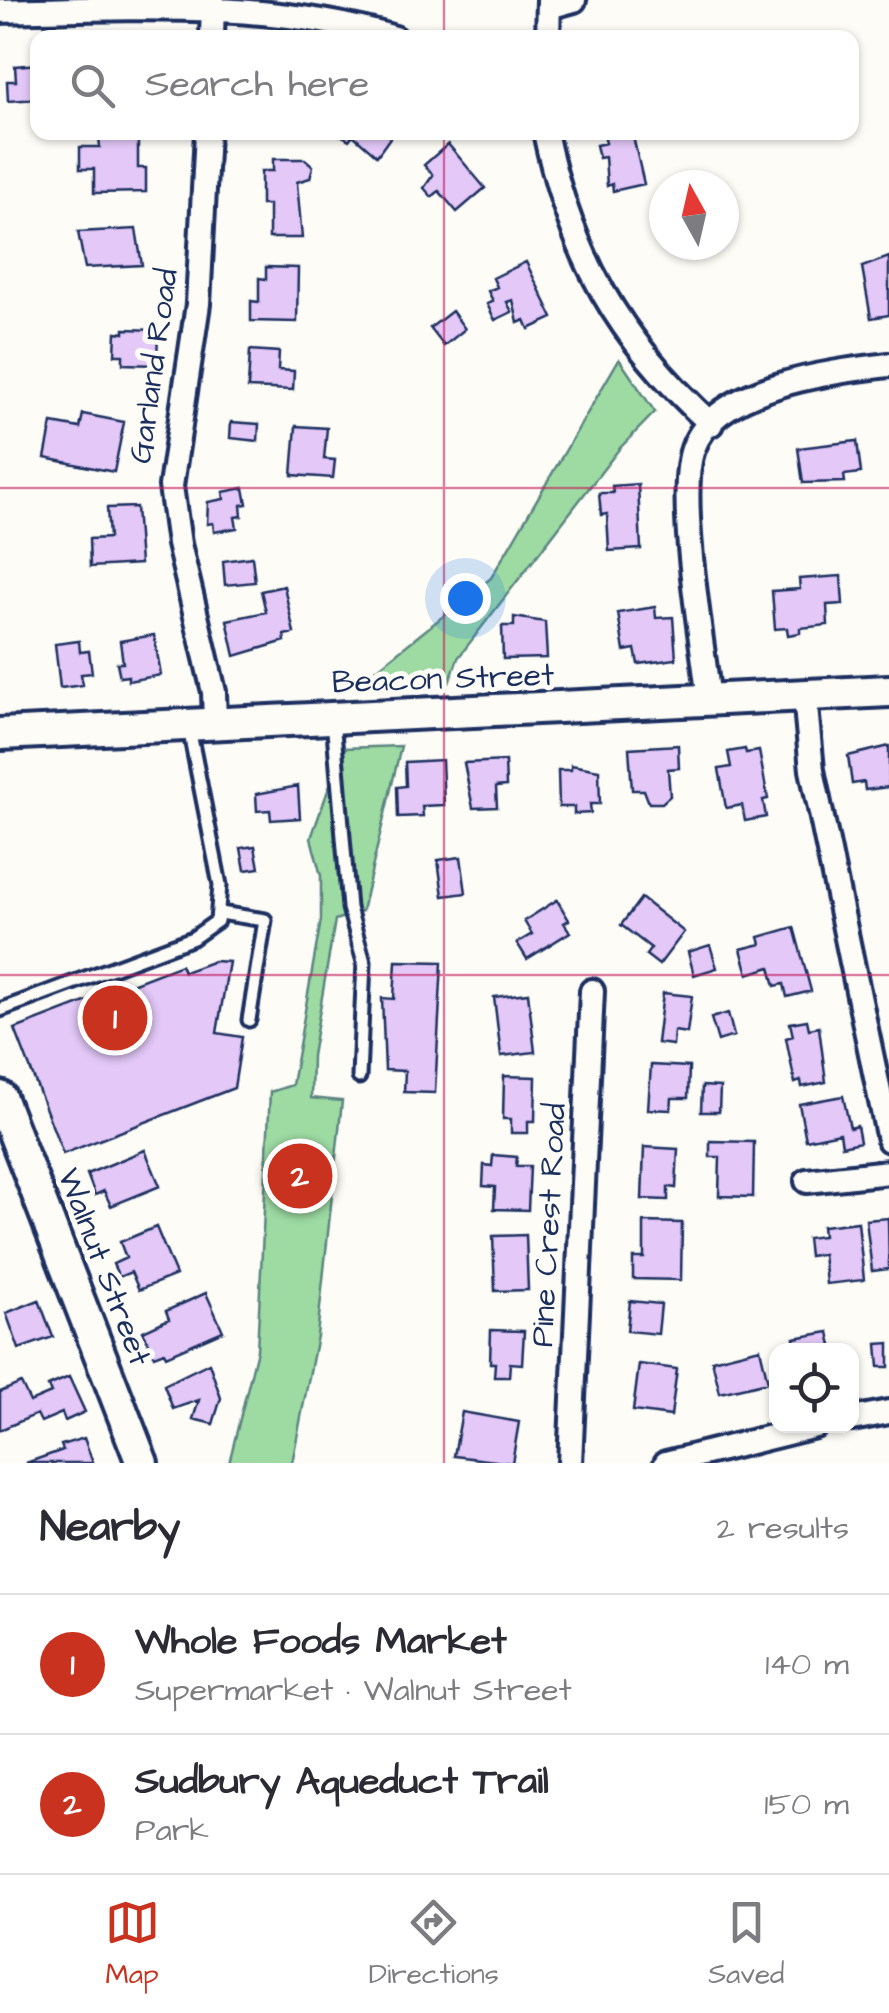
<!DOCTYPE html>
<meta charset="utf-8">
<style>
body{margin:0;font-family:"Architects Daughter",sans-serif;background:#f2f2f3;color:#2b2b33}
.controls{position:absolute;right:30px;bottom:30px;display:grid;overflow:hidden;border-radius:20px;box-shadow:0 2px 8px #0004}
.controls button{width:90px;height:90px;display:grid;place-items:center;padding:0;border:0;border-bottom:2px solid #e1e1e2;background:#fff;color:#2b2b33;font:50px sans-serif}
.compass{position:absolute;left:649px;top:170px;width:90px;height:90px;border-radius:50%;background:#fff;box-shadow:0 2px 8px #0004;rotate:352deg}
.you{position:absolute;left:465px;top:598px;width:35px;height:35px;margin:-25px;border:8px solid #fff;border-radius:50%;background:#1a73e8;box-shadow:0 0 0 15px #1a73e833}
.badge{display:grid;place-items:center;width:65px;height:65px;border-radius:50%;background:#c8321e;color:#fff;font-size:32px;font-weight:700}
.pin{position:absolute;translate:-50% -50%;border:5px solid #fff;box-shadow:0 2px 10px #0006}
.list{margin:0;padding:0;list-style:none}
h2{display:flex;justify-content:space-between;align-items:center;height:130px;margin:0;padding:0 40px;font-size:42px}
h2 small{font-size:32px;font-weight:400;color:#7c7c81}
.list li{display:grid;grid-template-columns:65px 1fr auto;gap:30px;align-items:center;box-sizing:border-box;height:140px;padding:0 40px;border-top:2px solid #e1e1e2}
.list b{display:block;font-size:38px;white-space:nowrap}
.list p{margin:0;font-size:32px;white-space:nowrap;color:#7c7c81}
.list em{font-size:32px;font-style:normal;color:#7c7c81}
.icon{flex:none;width:55px;height:55px;fill:none;stroke:currentColor;stroke-width:2;stroke-linecap:round;stroke-linejoin:round}
.map{position:relative;flex:none;width:889px;height:1463px;overflow:hidden}
.search{position:absolute;background:#fff;box-shadow:0 2px 8px #0004;left:30px;right:30px;top:30px;height:110px;display:flex;align-items:center;gap:25px;box-sizing:border-box;padding:0 35px;border-radius:20px;color:#7c7c81;font-size:38px}
.sheet{height:410px;background:#fff}
nav{display:flex;justify-content:space-around;align-items:center;box-sizing:border-box;height:140px;border-top:2px solid #e1e1e2;background:#fff;font-size:28px;color:#7c7c81}
nav a{display:grid;justify-items:center;gap:5px}
nav .on{color:#c8321e}
.map>svg:first-child{display:block}
.green{fill:#9ddba3;stroke:#5c8580;stroke-width:2.5}
.building{fill:#e3c8f8;stroke:#1b2f5e;stroke-width:2.5}
.lines{fill:none;stroke-linecap:round;stroke-linejoin:round}
.service-casing{stroke:#1b2f5e;stroke-width:19}
.minor-casing{stroke:#1b2f5e;stroke-width:30}
.secondary-casing{stroke:#1b2f5e;stroke-width:38}
.service{stroke:#fdfcf7;stroke-width:11}
.minor{stroke:#fdfcf7;stroke-width:22}
.secondary{stroke:#fdfcf7;stroke-width:30}
.grid{fill:none;stroke:#c2185b;stroke-width:2.5;stroke-opacity:0.55}
.labels{text-anchor:middle;dominant-baseline:central;stroke-width:10;stroke-linejoin:round;paint-order:stroke}
.street-label{font-size:32px;fill:#1b2f5e;stroke:#fdfcf7}
</style>
<div class="map">
<svg width="889" height="1463" viewBox="0 0 889 1463">
<rect width="100%" height="100%" fill="#fdfcf7"/>
<filter id="ink" filterUnits="userSpaceOnUse"><feTurbulence type="fractalNoise" baseFrequency=".01" numOctaves="2"/><feDisplacementMap in="SourceGraphic" scale="20" xChannelSelector="R" yChannelSelector="G"/><feConvolveMatrix kernelMatrix="1 2 1 2 8 2 1 2 1" color-interpolation-filters="sRGB"/></filter>
<g filter="url(#ink)">
<path class="green" d="M 619,359 L 655,412 L 619,449 L 458,658 L 449,683 L 354,687 L 491,578 Z
M 401,746 L 362,911 L 335,920 L 312,1056 L 311,1098 L 342,1101 L 317,1336 L 292,1463 L 229,1463 L 257,1350 L 270,1092 L 292,1085 L 321,920 L 321,876 L 311,838 L 343,748 Z"/>
<path class="building" d="M 38,64 L 38,99 L 8,101 L 7,81 L 16,81 L 15,66 Z
M 394,132 L 377,156 L 353,135 L 349,140 L 337,133 Z
M 603,132 L 632,132 L 644,184 L 613,191 L 612,184 L 607,186 L 605,157 L 599,158 L 596,145 L 606,143 Z
M 138,136 L 138,168 L 146,168 L 146,192 L 94,193 L 94,169 L 80,169 L 80,147 L 100,147 L 99,137 Z
M 448,144 L 485,188 L 457,212 L 439,191 L 432,197 L 424,188 L 433,175 L 424,165 Z
M 273,159 L 305,159 L 313,166 L 310,178 L 297,182 L 302,238 L 269,238 L 269,205 L 261,205 L 261,171 L 273,171 Z
M 136,229 L 142,265 L 85,268 L 78,232 Z
M 889,257 L 889,315 L 871,318 L 862,267 Z
M 526,262 L 553,318 L 529,329 L 525,320 L 518,323 L 513,300 L 507,302 L 512,312 L 495,320 L 487,304 L 493,301 L 488,291 L 497,287 L 493,278 Z
M 266,267 L 298,268 L 297,322 L 251,321 L 251,301 L 259,302 L 259,278 L 266,279 Z
M 452,311 L 465,329 L 444,346 L 430,328 Z
M 124,329 L 158,330 L 157,365 L 123,364 L 123,355 L 115,355 L 116,332 L 124,333 Z
M 250,350 L 279,352 L 278,370 L 294,371 L 293,390 L 248,388 Z
M 83,414 L 124,422 L 114,472 L 45,458 L 52,423 L 80,428 Z
M 231,422 L 259,424 L 258,441 L 230,438 Z
M 296,426 L 327,428 L 324,459 L 335,460 L 333,478 L 292,475 Z
M 857,441 L 861,473 L 844,475 L 845,482 L 803,483 L 798,448 Z
M 638,484 L 641,549 L 609,551 L 607,514 L 601,515 L 599,493 L 613,493 L 612,486 Z
M 244,488 L 247,504 L 241,505 L 242,516 L 235,517 L 237,528 L 214,532 L 213,523 L 207,524 L 208,502 L 224,499 L 223,492 Z
M 136,507 L 140,564 L 90,567 L 89,539 L 109,538 L 107,508 Z
M 252,557 L 255,582 L 225,585 L 223,561 Z
M 841,576 L 843,604 L 827,605 L 828,625 L 800,628 L 800,633 L 788,635 L 787,628 L 775,629 L 772,591 L 800,589 L 799,579 Z
M 284,586 L 294,633 L 284,635 L 285,641 L 235,656 L 227,620 L 266,612 L 261,591 Z
M 655,607 L 656,618 L 673,617 L 676,659 L 638,664 L 635,649 L 624,651 L 618,613 Z
M 514,617 L 545,622 L 547,658 L 503,659 L 502,626 L 514,626 Z
M 154,635 L 161,675 L 128,681 L 128,676 L 120,677 L 117,663 L 123,663 L 120,641 Z
M 79,641 L 80,652 L 89,651 L 92,673 L 81,674 L 83,685 L 60,688 L 55,644 Z
M 678,745 L 679,768 L 668,769 L 670,796 L 662,803 L 649,803 L 644,790 L 632,790 L 629,748 Z
M 889,746 L 889,787 L 865,790 L 864,782 L 852,784 L 848,756 Z
M 745,749 L 746,753 L 759,751 L 768,799 L 763,800 L 766,817 L 745,821 L 742,805 L 726,808 L 719,769 L 731,767 L 728,752 Z
M 442,760 L 444,805 L 422,806 L 423,816 L 398,817 L 397,787 L 406,786 L 405,762 Z
M 505,761 L 506,786 L 496,787 L 497,807 L 473,808 L 464,763 Z
M 571,765 L 599,770 L 600,804 L 590,804 L 591,813 L 574,814 L 574,807 L 559,807 L 558,770 L 571,770 Z
M 298,786 L 300,818 L 271,820 L 270,810 L 257,811 L 256,794 Z
M 255,846 L 259,868 L 245,870 L 241,848 Z
M 461,857 L 466,893 L 443,896 L 438,860 Z
M 641,898 L 684,932 L 659,965 L 646,955 L 651,948 L 621,925 Z
M 557,900 L 569,920 L 564,923 L 570,932 L 527,959 L 517,943 L 532,934 L 524,921 Z
M 794,927 L 811,991 L 787,997 L 784,984 L 775,986 L 770,967 L 748,974 L 741,949 L 761,944 L 759,937 Z
M 710,945 L 717,968 L 694,975 L 688,952 Z
M 214,961 L 229,962 L 217,1033 L 242,1037 L 234,1088 L 63,1154 L 15,1029 L 181,965 L 184,972 Z
M 396,961 L 442,962 L 435,1093 L 404,1092 L 405,1071 L 385,1070 L 382,998 L 394,999 Z
M 528,993 L 535,1052 L 501,1056 L 494,997 Z
M 663,993 L 692,996 L 687,1033 L 674,1031 L 673,1045 L 657,1043 Z
M 728,1013 L 734,1036 L 718,1041 L 711,1018 Z
M 807,1020 L 809,1029 L 819,1027 L 826,1082 L 802,1087 L 801,1081 L 795,1083 L 786,1038 L 793,1036 L 790,1023 Z
M 651,1065 L 689,1067 L 688,1098 L 672,1098 L 671,1110 L 648,1109 Z
M 504,1076 L 536,1077 L 535,1121 L 528,1121 L 528,1133 L 511,1133 L 511,1119 L 503,1119 Z
M 702,1086 L 720,1087 L 719,1112 L 701,1112 Z
M 843,1096 L 850,1128 L 857,1126 L 860,1142 L 842,1146 L 840,1133 L 806,1140 L 799,1104 Z
M 710,1141 L 754,1142 L 753,1197 L 719,1196 L 720,1157 L 710,1157 Z
M 644,1147 L 678,1149 L 676,1188 L 668,1187 L 668,1200 L 642,1199 Z
M 145,1150 L 160,1186 L 111,1206 L 104,1191 L 95,1195 L 87,1174 Z
M 493,1155 L 517,1157 L 516,1166 L 530,1166 L 528,1210 L 494,1209 L 495,1187 L 483,1186 L 484,1165 L 492,1166 Z
M 888,1218 L 889,1269 L 872,1271 L 866,1220 Z
M 644,1222 L 682,1223 L 681,1280 L 633,1279 L 633,1258 L 644,1258 Z
M 858,1222 L 864,1280 L 826,1284 L 823,1254 L 809,1256 L 807,1238 L 823,1236 L 822,1226 Z
M 156,1227 L 176,1275 L 139,1290 L 131,1272 L 119,1277 L 113,1264 L 126,1258 L 120,1242 Z
M 526,1235 L 528,1290 L 495,1291 L 493,1236 Z
M 206,1293 L 223,1331 L 166,1356 L 164,1352 L 154,1356 L 143,1331 L 169,1319 L 166,1311 Z
M 39,1300 L 53,1337 L 19,1349 L 6,1313 Z
M 630,1301 L 661,1304 L 658,1334 L 627,1331 Z
M 491,1330 L 524,1331 L 522,1364 L 510,1363 L 509,1377 L 494,1377 L 495,1363 L 490,1363 Z
M 829,1332 L 833,1350 L 796,1350 L 794,1338 Z
M 889,1343 L 889,1367 L 879,1367 L 877,1344 Z
M 760,1348 L 768,1382 L 720,1393 L 712,1360 Z
M 209,1363 L 221,1398 L 213,1424 L 193,1419 L 199,1400 L 173,1409 L 164,1385 Z
M 639,1364 L 677,1369 L 671,1416 L 633,1411 Z
M 69,1377 L 85,1412 L 65,1421 L 62,1413 L 41,1422 L 37,1414 L 0,1430 L 0,1392 L 21,1383 L 30,1402 L 51,1393 L 48,1386 Z
M 462,1412 L 519,1422 L 512,1463 L 454,1456 Z
M 84,1438 L 93,1463 L 26,1463 L 63,1450 L 61,1445 Z"/>
<g class="lines">
<g class="service-casing">
<path id="service" d="M 333,719 L 349,908 L 364,962 L 359,1077
M 220,913 L 265,920 L 249,1020
M 0,1010 L 193,938 L 217,921 L 220,885 L 189,728"/>
</g>
<g class="minor-casing">
<path id="minor" d="M 549,7 L 574,0
M 0,11 C 132,8 269,0 395,38
M 212,38 L 213,0
M 548,38 L 549,0
M 207,132 L 198,304 L 171,486 L 179,544 L 214,692 L 215,723
M 545,132 C 571,255 618,339 711,424
M 805,696 L 812,770 L 889,1140
M 709,701 C 703,644 676,497 693,449 C 715,385 832,372 889,365
M 807,1181 L 889,1172
M 852,1419 L 889,1412
M 570,1463 L 592,991
M 666,1463 L 815,1426"/>
</g>
<g class="secondary-casing">
<path id="secondary" d="M 0,734 L 889,691
M 0,1097 L 142,1463"/>
</g>
<use href="#service" class="service"/>
<use href="#minor" class="minor"/>
<use href="#secondary" class="secondary"/>
</g>
</g>
<path class="grid" d="M 444,0 L 444,38M 444,132 L 444,1463M 0,488 L 889,488M 0,975 L 889,975"/>
<g class="labels">
<g class="street-label">
<text transform="translate(154 366) rotate(-82)">Garland Road</text>
<text transform="translate(443 679) rotate(-2)">Beacon Street</text>
<text transform="translate(549 1225) rotate(-87)">Pine Crest Road</text>
<text transform="translate(104 1267) rotate(69)">Walnut Street</text>
</g>
</g>
</svg>
<div class="controls">
<button><svg class="icon" aria-label="locate" viewBox="0 0 24 24"><circle cx="12" cy="12" r="6"/><path d="M12 2v4M12 18v4M2 12h4M18 12h4"/></svg></button>
</div>
<svg class="compass" viewBox="-18 -18 36 36"><path d="M0-13l5 13h-10z" fill="#e53935"/><path d="M0 13l5-13h-10z" fill="#7c7c81"/></svg>
<div class="you"></div>
<div class="pin badge" style="left:115px;top:1018px">1</div>
<div class="pin badge" style="left:300px;top:1176px">2</div>
<div class="search"><svg class="icon" aria-label="search" viewBox="0 0 24 24"><circle cx="10" cy="10" r="6"/><path d="M15 15l6 6"/></svg>Search here</div>
</div>
<section class="sheet">
<h2>Nearby<small>2 results</small></h2>
<ul class="list">
<li><span class="badge">1</span><div><b>Whole Foods Market</b><p>Supermarket · Walnut Street</p></div><em>140 m</em></li>
<li><span class="badge">2</span><div><b>Sudbury Aqueduct Trail</b><p>Park</p></div><em>150 m</em></li>
</ul>
</section>
<nav>
<a class="on"><svg class="icon" aria-label="map" viewBox="0 0 24 24"><path d="M3 6l6-2 6 2 6-2v14l-6 2-6-2-6 2zM9 4v14M15 6v14"/></svg>Map</a>
<a><svg class="icon" aria-label="directions" viewBox="0 0 24 24"><path d="M12 3l9 9-9 9-9-9zM9 14v-3h6M13 9l2 2-2 2"/></svg>Directions</a>
<a><svg class="icon" aria-label="saved" viewBox="0 0 24 24"><path d="M7 4h10v16l-5-4-5 4z"/></svg>Saved</a>
</nav>
